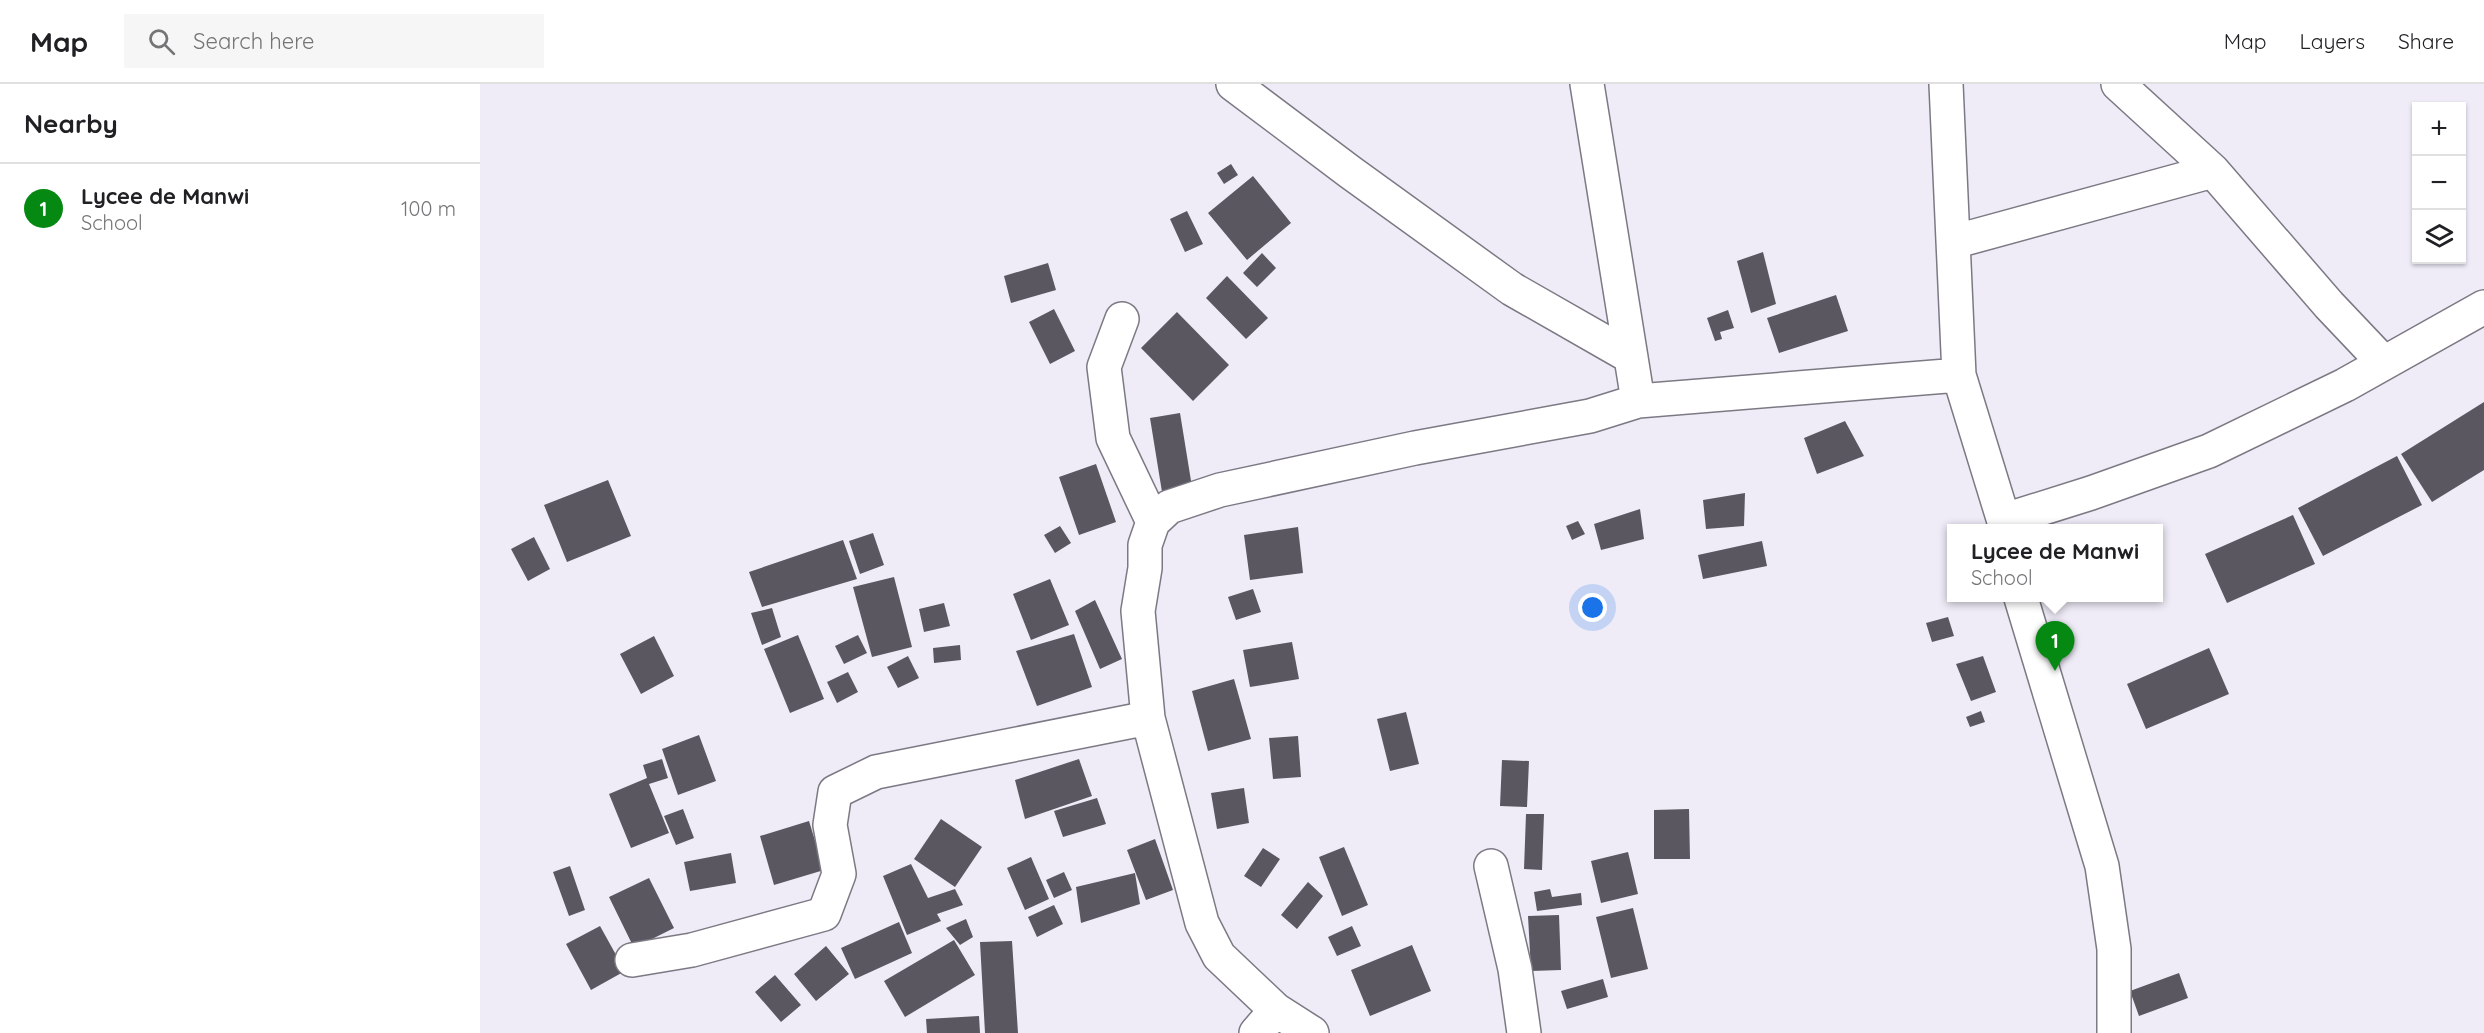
<!DOCTYPE html>
<meta charset="utf-8">
<style>
body{margin:0;font-family:Quicksand,sans-serif;background:#f6f6f6;color:#202124}
.controls{position:absolute;right:18px;top:18px;display:grid;overflow:hidden;border-radius:0px;box-shadow:0 2px 4px #0004}
.controls button{width:54px;height:54px;display:grid;place-items:center;padding:0;border:0;border-bottom:2px solid #e0e0e0;background:#fff;color:#202124;font:30px sans-serif}
.you{position:absolute;left:1113px;top:524px;width:21px;height:21px;margin:-15px;border:4px solid #fff;border-radius:50%;background:#1a73e8;box-shadow:0 0 0 9px #1a73e833}
.badge{display:grid;place-items:center;width:39px;height:39px;border-radius:50%;background:#068913;color:#fff;font-size:20px;font-weight:700}
.pin{position:absolute;translate:-50% -50px;filter:drop-shadow(0 2px 3px #0008)}
.pin::after{content:'';position:absolute;top:32px;width:21px;height:18px;background:inherit;clip-path:polygon(0 0,100% 0,50% 100%)}
.popup{position:absolute;left:1467px;top:440px;width:216px;height:78px;box-sizing:border-box;display:grid;place-content:center;border-radius:0px;background:#fff;filter:drop-shadow(0 2px 4px #0005);font-size:20px;white-space:nowrap;color:#757577}
.popup b{font-size:22px;color:#202124}
.popup::after{content:'';position:absolute;left:50%;top:100%;margin-left:-12px;border:12px solid transparent;border-top-color:#fff}
.list{margin:0;padding:0;list-style:none}
h2{display:flex;justify-content:space-between;align-items:center;height:78px;margin:0;padding:0 24px;font-size:26px}
h2 small{font-size:20px;font-weight:400;color:#757577}
.list li{display:grid;grid-template-columns:39px 1fr auto;gap:18px;align-items:center;box-sizing:border-box;height:90px;padding:0 24px;border-top:2px solid #e0e0e0}
.list b{display:block;font-size:22px;white-space:nowrap}
.list p{margin:0;font-size:20px;white-space:nowrap;color:#757577}
.list em{font-size:20px;font-style:normal;color:#757577}
.icon{flex:none;width:33px;height:33px;fill:none;stroke:currentColor;stroke-width:2;stroke-linecap:round;stroke-linejoin:round}
.map{position:relative;flex:none;width:2004px;height:949px;overflow:hidden}
header{display:flex;align-items:center;gap:36px;box-sizing:border-box;height:84px;padding:0 30px;background:#fff;border-bottom:2px solid #e0e0e0}
header strong{font-size:28px}
nav{display:flex;gap:33px;margin-inline-start:auto;font-size:21px}
.search{width:420px;height:54px;background:#f6f6f6;display:flex;align-items:center;gap:15px;box-sizing:border-box;padding:0 21px;border-radius:0px;color:#757577;font-size:22px}
main{display:flex}
aside{flex:1;background:#fff}
.map>svg:first-child{display:block}
.building{fill:#5a5761}
.lines{fill:none;stroke-linecap:round;stroke-linejoin:round}
.street-casing{stroke:#7c7984;stroke-width:36}
.street{stroke:#fff;stroke-width:33}
</style>
<header>
<strong>Map</strong>
<div class="search"><svg class="icon" aria-label="search" viewBox="0 0 24 24"><circle cx="10" cy="10" r="6"/><path d="M15 15l6 6"/></svg>Search here</div>
<nav><a>Map</a><a>Layers</a><a>Share</a></nav>
</header>
<main>
<aside>
<h2>Nearby<small></small></h2>
<ul class="list">
<li><span class="badge">1</span><div><b>Lycee de Manwi</b><p>School</p></div><em>100 m</em></li>
</ul>
</aside>
<div class="map">
<svg width="2004" height="949" viewBox="0 0 2004 949">
<rect width="100%" height="100%" fill="#efecf8"/>
<path class="building" d="M 751,80 L 758,91 L 744,100 L 737,89 Z
M 773,92 L 811,139 L 767,176 L 728,129 Z
M 707,127 L 723,160 L 705,168 L 690,135 Z
M 1283,168 L 1296,220 L 1271,229 L 1257,177 Z
M 782,169 L 796,184 L 777,203 L 763,189 Z
M 568,179 L 576,206 L 531,219 L 524,192 Z
M 747,192 L 788,234 L 766,255 L 726,214 Z
M 1356,211 L 1368,247 L 1299,269 L 1287,234 Z
M 574,225 L 595,267 L 570,280 L 549,238 Z
M 1248,226 L 1254,244 L 1240,248 L 1242,255 L 1235,257 L 1227,234 Z
M 697,228 L 749,281 L 713,317 L 661,264 Z
M 2004,318 L 2004,386 L 1952,418 L 1921,370 Z
M 700,329 L 712,403 L 682,408 L 670,334 Z
M 1365,337 L 1384,372 L 1337,390 L 1324,354 Z
M 1917,372 L 1942,421 L 1843,472 L 1818,424 Z
M 616,380 L 636,438 L 599,451 L 579,393 Z
M 128,396 L 151,452 L 87,478 L 64,421 Z
M 1265,409 L 1264,442 L 1226,445 L 1223,416 Z
M 1160,425 L 1164,455 L 1121,466 L 1114,440 Z
M 1813,431 L 1835,480 L 1747,519 L 1725,470 Z
M 1098,437 L 1105,450 L 1092,456 L 1086,442 Z
M 580,442 L 591,459 L 575,469 L 564,451 Z
M 818,443 L 823,489 L 770,496 L 764,451 Z
M 393,449 L 404,481 L 380,490 L 369,457 Z
M 54,453 L 70,485 L 48,497 L 31,465 Z
M 363,456 L 377,495 L 282,523 L 269,488 Z
M 1282,457 L 1287,482 L 1223,495 L 1218,471 Z
M 414,493 L 432,563 L 392,573 L 373,503 Z
M 570,495 L 589,541 L 551,556 L 533,510 Z
M 773,505 L 781,528 L 756,536 L 748,513 Z
M 615,516 L 642,575 L 620,585 L 595,527 Z
M 464,519 L 470,542 L 444,548 L 439,525 Z
M 292,524 L 301,553 L 282,561 L 271,529 Z
M 1468,533 L 1474,552 L 1452,558 L 1446,539 Z
M 594,550 L 612,603 L 557,622 L 536,567 Z
M 318,551 L 344,615 L 310,629 L 284,565 Z
M 378,551 L 387,569 L 364,580 L 355,562 Z
M 174,552 L 194,592 L 161,610 L 140,570 Z
M 812,558 L 819,595 L 770,603 L 763,566 Z
M 480,561 L 481,576 L 454,579 L 453,564 Z
M 1729,564 L 1749,610 L 1666,645 L 1647,600 Z
M 428,572 L 439,594 L 418,604 L 407,583 Z
M 1503,572 L 1516,608 L 1491,617 L 1476,580 Z
M 368,588 L 378,608 L 357,619 L 347,598 Z
M 754,595 L 771,655 L 728,667 L 712,607 Z
M 1501,627 L 1505,638 L 1490,643 L 1486,633 Z
M 926,628 L 939,680 L 910,687 L 897,635 Z
M 219,651 L 236,697 L 198,711 L 182,665 Z
M 818,652 L 821,693 L 793,695 L 789,654 Z
M 182,675 L 188,694 L 169,700 L 189,749 L 151,764 L 129,710 L 167,694 L 163,681 Z
M 599,675 L 612,712 L 545,735 L 535,696 Z
M 1022,676 L 1049,677 L 1047,723 L 1020,722 Z
M 764,704 L 769,739 L 737,745 L 731,709 Z
M 617,714 L 626,740 L 583,753 L 574,727 Z
M 203,725 L 214,754 L 196,761 L 184,732 Z
M 1209,725 L 1210,775 L 1174,775 L 1174,726 Z
M 1046,730 L 1064,730 L 1062,786 L 1044,785 Z
M 461,735 L 502,763 L 475,803 L 434,775 Z
M 329,737 L 344,786 L 294,801 L 280,752 Z
M 675,755 L 693,806 L 666,816 L 647,766 Z
M 864,763 L 888,821 L 862,832 L 839,773 Z
M 783,764 L 800,775 L 781,803 L 764,792 Z
M 1148,768 L 1158,810 L 1121,819 L 1111,777 Z
M 251,769 L 256,799 L 210,807 L 204,778 Z
M 551,773 L 569,815 L 545,826 L 527,784 Z
M 431,780 L 448,814 L 475,805 L 483,821 L 457,830 L 461,837 L 427,851 L 403,792 Z
M 90,782 L 105,826 L 89,832 L 73,788 Z
M 584,788 L 592,806 L 574,814 L 566,796 Z
M 655,789 L 660,820 L 601,839 L 596,803 Z
M 169,794 L 194,844 L 154,864 L 129,813 Z
M 828,798 L 843,812 L 817,845 L 801,831 Z
M 1070,805 L 1072,813 L 1101,809 L 1102,821 L 1057,827 L 1054,808 Z
M 574,821 L 583,840 L 557,853 L 548,833 Z
M 1153,824 L 1168,885 L 1131,894 L 1116,833 Z
M 1079,831 L 1081,886 L 1051,887 L 1048,832 Z
M 486,835 L 493,853 L 480,861 L 466,844 Z
M 419,838 L 432,869 L 375,895 L 361,864 Z
M 120,842 L 145,887 L 111,906 L 86,860 Z
M 872,842 L 881,862 L 857,872 L 848,853 Z
M 474,856 L 495,891 L 425,933 L 404,897 Z
M 532,857 L 538,949 L 505,949 L 500,858 Z
M 932,861 L 951,907 L 890,932 L 871,886 Z
M 346,862 L 369,890 L 336,917 L 314,890 Z
M 1699,889 L 1708,914 L 1659,932 L 1650,907 Z
M 295,891 L 321,921 L 301,938 L 275,908 Z
M 1123,895 L 1128,913 L 1087,925 L 1081,907 Z
M 499,932 L 500,949 L 447,949 L 446,935 Z"/>
<g class="lines">
<g class="street-casing">
<path id="street" d="M 753,0 L 870,88 L 1032,205 L 1151,273
M 1466,0 L 1479,291 L 1526,444
M 1638,0 L 1733,87 L 1849,221 L 1904,279
M 1473,158 L 1733,87
M 642,235 L 624,283 L 633,354 L 673,438
M 1158,317 L 1479,291
M 1525,436 L 1611,409 L 1729,367 L 1865,301 L 2004,223
M 1541,514 L 1622,782 L 1634,865 L 1634,949
M 1011,782 L 1035,885 L 1044,949
M 152,876 L 212,866 L 344,830 L 359,790 L 350,741 L 355,708 L 396,688 L 668,634
M 776,949 L 796,926
M 832,949 L 796,926 L 739,872 L 722,839 L 668,634 L 658,527 L 665,484 L 665,461 L 673,438 L 689,423 L 740,406 L 935,364 L 1110,332 L 1158,317 L 1107,0"/>
</g>
<use href="#street" class="street"/>
</g>
</svg>
<div class="controls">
<button>+</button>
<button>−</button>
<button><svg class="icon" aria-label="layers" viewBox="0 0 24 24"><path d="M12 4l9 5-9 5-9-5zM3 14l9 5 9-5"/></svg></button>
</div>
<div class="you"></div>
<div class="pin badge" style="left:1575px;top:587px">1</div>
<div class="popup"><b>Lycee de Manwi</b>School</div>
</div>
</main>
